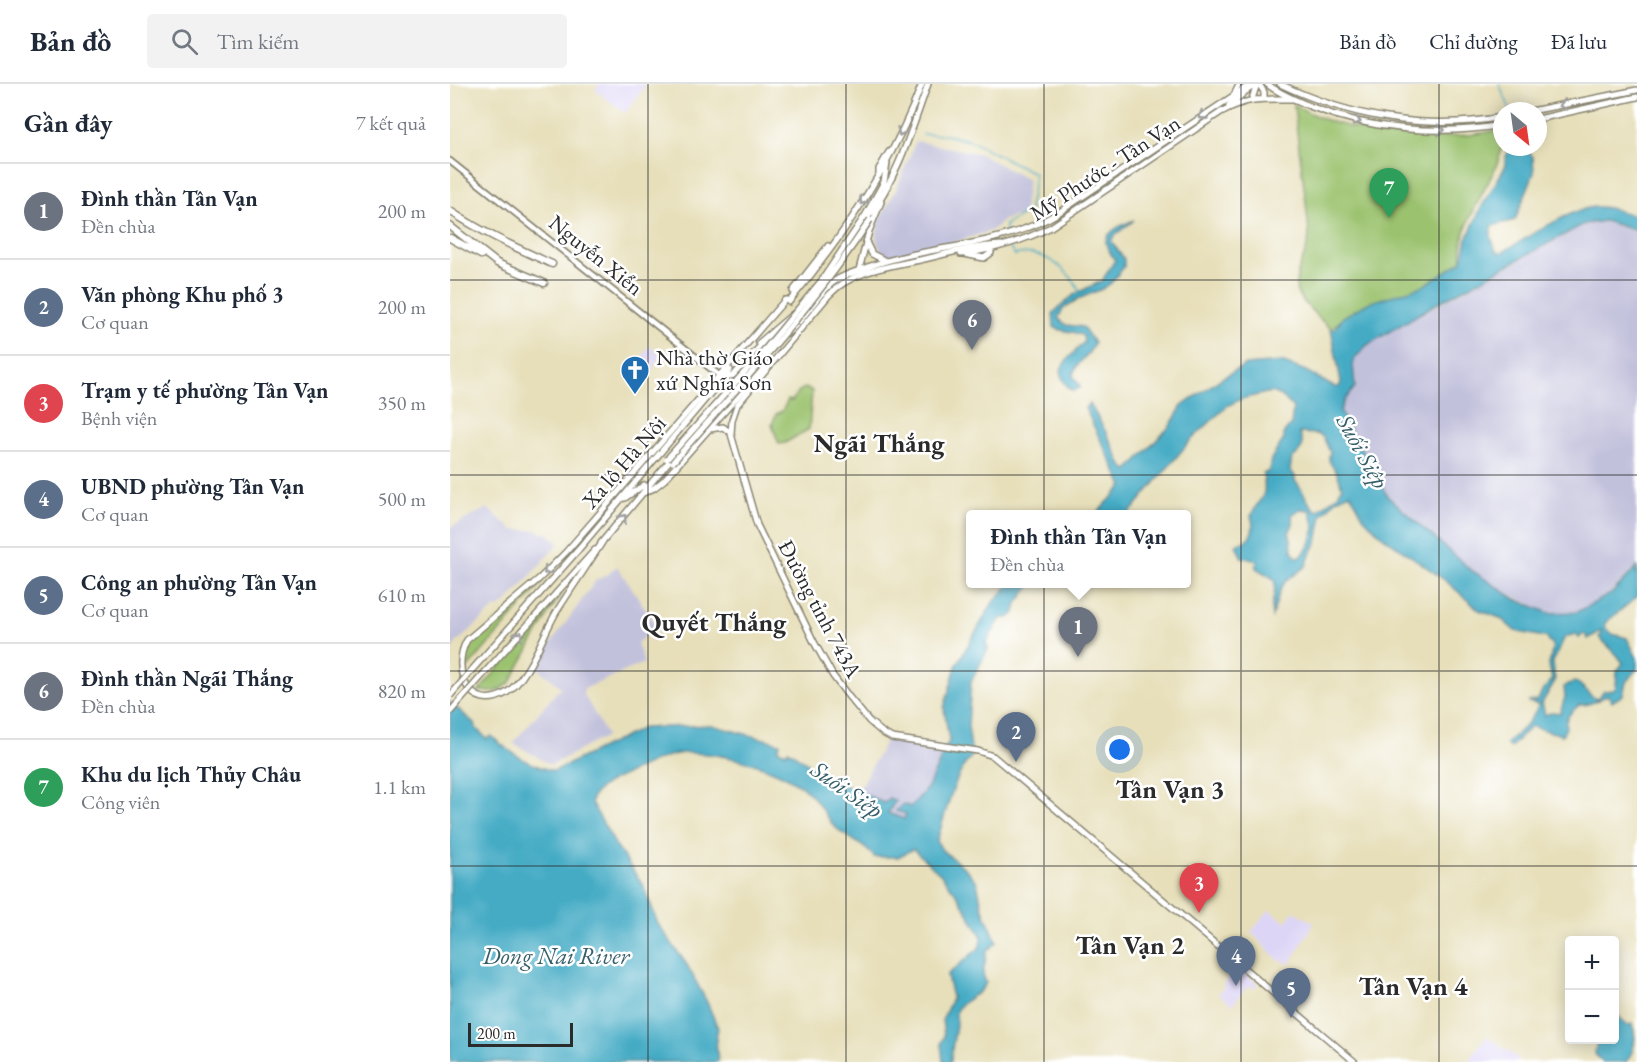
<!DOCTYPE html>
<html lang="vi">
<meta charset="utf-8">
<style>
body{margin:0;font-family:"EB Garamond",serif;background:#f2f2f3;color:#1f2937}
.controls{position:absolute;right:18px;bottom:18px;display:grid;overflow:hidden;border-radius:6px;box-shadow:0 3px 15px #0003}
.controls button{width:54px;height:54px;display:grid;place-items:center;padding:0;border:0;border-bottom:2px solid #e0e1e3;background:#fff;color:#1f2937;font:30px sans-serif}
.compass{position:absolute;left:1043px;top:18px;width:54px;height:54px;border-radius:50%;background:#fff;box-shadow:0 3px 15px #0003;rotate:151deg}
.scale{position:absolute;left:18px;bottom:15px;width:105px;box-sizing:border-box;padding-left:6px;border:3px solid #2b2b2b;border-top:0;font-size:16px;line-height:21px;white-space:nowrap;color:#2b2b2b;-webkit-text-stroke:4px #fff;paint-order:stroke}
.you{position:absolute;left:670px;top:666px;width:21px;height:21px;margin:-15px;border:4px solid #fff;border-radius:50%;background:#1a73e8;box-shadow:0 0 0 9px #1a73e833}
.badge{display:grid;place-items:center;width:39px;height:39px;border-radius:50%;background:#1f6fb2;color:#fff;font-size:20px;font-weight:700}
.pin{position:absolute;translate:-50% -50px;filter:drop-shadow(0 2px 3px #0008)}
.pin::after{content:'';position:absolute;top:32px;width:21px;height:18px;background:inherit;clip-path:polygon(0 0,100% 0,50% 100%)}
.popup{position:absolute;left:516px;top:426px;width:225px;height:78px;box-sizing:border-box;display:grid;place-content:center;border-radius:6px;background:#fff;filter:drop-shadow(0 2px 4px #0005);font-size:20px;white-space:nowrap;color:#747a83}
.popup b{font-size:22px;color:#1f2937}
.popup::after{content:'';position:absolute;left:50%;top:100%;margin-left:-12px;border:12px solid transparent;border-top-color:#fff}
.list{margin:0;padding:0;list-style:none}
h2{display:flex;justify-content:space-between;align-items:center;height:78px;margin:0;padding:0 24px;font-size:26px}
h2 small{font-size:20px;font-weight:400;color:#747a83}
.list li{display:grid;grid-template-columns:39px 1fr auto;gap:18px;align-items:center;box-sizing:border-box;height:96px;padding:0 24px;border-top:2px solid #e0e1e3}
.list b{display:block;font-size:22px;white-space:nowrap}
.list p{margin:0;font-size:20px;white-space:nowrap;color:#747a83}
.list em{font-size:20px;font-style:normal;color:#747a83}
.icon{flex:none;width:33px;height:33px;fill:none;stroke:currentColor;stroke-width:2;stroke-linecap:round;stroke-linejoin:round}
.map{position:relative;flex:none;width:1187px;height:978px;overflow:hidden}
header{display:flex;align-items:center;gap:36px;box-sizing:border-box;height:84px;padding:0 30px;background:#fff;border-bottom:2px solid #e0e1e3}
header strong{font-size:28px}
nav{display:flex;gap:33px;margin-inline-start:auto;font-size:21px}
.search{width:420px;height:54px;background:#f2f2f3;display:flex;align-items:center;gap:15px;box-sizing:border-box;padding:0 21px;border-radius:6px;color:#747a83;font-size:22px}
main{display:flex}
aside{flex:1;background:#fff}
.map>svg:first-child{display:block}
.built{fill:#ddd5f6}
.industrial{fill:#c2c1dc}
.green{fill:#9bc26e;stroke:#63764c;stroke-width:1.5}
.water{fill:#45abc5;stroke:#386b78;stroke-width:1.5;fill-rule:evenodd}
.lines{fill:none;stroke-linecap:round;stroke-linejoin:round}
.stream{stroke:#45abc5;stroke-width:1.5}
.tertiary-casing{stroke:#898572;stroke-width:7}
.secondary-casing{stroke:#898572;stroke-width:8}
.primary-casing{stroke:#898572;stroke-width:8}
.trunk-casing{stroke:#898572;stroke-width:8}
.motorway-casing{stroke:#898572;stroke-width:9}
.tertiary{stroke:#fff;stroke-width:4}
.secondary{stroke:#fff;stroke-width:4.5}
.primary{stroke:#fff;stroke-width:5}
.trunk{stroke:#fff;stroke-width:5}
.motorway{stroke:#fff;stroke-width:6}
.trunk-bridge-casing{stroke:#898572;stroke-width:8;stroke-linecap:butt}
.trunk-bridge{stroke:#fff;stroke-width:5}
.oneway{stroke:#a0a0a0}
.grid{fill:none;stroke:#2b2b2b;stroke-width:1.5;stroke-opacity:0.55}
.labels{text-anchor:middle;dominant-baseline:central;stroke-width:5;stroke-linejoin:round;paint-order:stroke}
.street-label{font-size:22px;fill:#2b2b2b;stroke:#fff}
.poi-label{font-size:22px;fill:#2b2b2b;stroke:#fff;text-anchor:start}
.water-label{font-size:24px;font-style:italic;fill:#355e69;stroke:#fff}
.quarter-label{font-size:26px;font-weight:bold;fill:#2b2b2b;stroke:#fff}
</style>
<header>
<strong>Bản đồ</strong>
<div class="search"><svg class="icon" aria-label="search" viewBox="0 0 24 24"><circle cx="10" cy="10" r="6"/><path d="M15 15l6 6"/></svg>Tìm kiếm</div>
<nav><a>Bản đồ</a><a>Chỉ đường</a><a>Đã lưu</a></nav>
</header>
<main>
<aside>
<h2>Gần đây<small>7 kết quả</small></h2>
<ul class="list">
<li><span class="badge" style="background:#6b7280">1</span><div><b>Đình thần Tân Vạn</b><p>Đền chùa</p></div><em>200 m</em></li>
<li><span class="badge" style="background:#5c6f8a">2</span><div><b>Văn phòng Khu phố 3</b><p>Cơ quan</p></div><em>200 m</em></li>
<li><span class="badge" style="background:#e0444e">3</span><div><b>Trạm y tế phường Tân Vạn</b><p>Bệnh viện</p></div><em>350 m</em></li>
<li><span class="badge" style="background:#5c6f8a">4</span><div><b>UBND phường Tân Vạn</b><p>Cơ quan</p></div><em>500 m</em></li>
<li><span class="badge" style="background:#5c6f8a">5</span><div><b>Công an phường Tân Vạn</b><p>Cơ quan</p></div><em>610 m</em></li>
<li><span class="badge" style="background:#6b7280">6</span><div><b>Đình thần Ngãi Thắng</b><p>Đền chùa</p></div><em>820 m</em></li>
<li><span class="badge" style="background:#2e9e5b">7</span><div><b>Khu du lịch Thủy Châu</b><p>Công viên</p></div><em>1.1 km</em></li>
</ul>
</aside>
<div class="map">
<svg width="1187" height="978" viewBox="0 0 1187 978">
<rect width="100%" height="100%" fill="#fff"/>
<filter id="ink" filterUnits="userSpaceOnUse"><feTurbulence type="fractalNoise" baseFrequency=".0167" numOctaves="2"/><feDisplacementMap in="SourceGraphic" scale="12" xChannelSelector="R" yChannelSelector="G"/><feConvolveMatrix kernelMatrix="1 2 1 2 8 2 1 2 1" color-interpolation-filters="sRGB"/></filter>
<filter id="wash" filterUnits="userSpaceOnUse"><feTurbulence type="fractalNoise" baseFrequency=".008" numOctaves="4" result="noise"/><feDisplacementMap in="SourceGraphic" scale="24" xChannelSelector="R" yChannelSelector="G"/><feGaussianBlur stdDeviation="1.35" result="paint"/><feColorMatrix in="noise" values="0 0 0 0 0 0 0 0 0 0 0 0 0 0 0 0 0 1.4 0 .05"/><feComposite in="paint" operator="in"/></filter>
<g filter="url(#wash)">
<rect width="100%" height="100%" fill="#e7dfba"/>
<path class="built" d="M 150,0 L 196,0 L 175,29 L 145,6 Z
M 199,262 L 211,271 L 202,285 L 190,276 Z
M 819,826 L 836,838 L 844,827 L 864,839 L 840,880 L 827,875 L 801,848 Z
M 790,885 L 808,900 L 804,905 L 799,901 L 782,921 L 768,909 L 774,903 L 773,901 L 783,888 Z
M 1036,952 L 1069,975 L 1067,978 L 1018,978 Z"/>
<path class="industrial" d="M 466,57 L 530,70 L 578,96 L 574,126 L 572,130 L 554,136 L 541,147 L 497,160 L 444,173 L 437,172 L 430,166 L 426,155 L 429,136 L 445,108 Z
M 1155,138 L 1187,148 L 1187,482 L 1160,509 L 1142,521 L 1127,527 L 1099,529 L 1048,505 L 1021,486 L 959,432 L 939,413 L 891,327 L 894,317 L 906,303 L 903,281 L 905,274 L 917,262 L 958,237 L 1134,141 Z
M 37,424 L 63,446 L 87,446 L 94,450 L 96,448 L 109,459 L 58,517 L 49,524 L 45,524 L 6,559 L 2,566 L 0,574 L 2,582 L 0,584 L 0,444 Z
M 167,482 L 207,542 L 187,559 L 194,579 L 134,605 L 133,609 L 157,652 L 101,681 L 63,659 L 111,603 L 85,582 L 146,496 L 157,491 Z
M 437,654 L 495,663 L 478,703 L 461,723 L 454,735 L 438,729 L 445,717 L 439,714 L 434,720 L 405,708 L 413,699 Z"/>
<path class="green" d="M 844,21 C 856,27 869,34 882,38 C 933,54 1000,58 1052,45 C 1052,57 1052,67 1048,77 C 1037,107 1007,143 1012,177 C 999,186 987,196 973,202 C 936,218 912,216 881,245 C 874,239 849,215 847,208 C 842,187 860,169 859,150 C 856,107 848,64 844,21 Z
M 355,304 L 362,307 L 359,345 L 335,359 L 329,360 L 322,341 L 326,330 L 332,327 L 338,316 L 342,317 L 349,307 Z
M 94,497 L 14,588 L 15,570 L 22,559 Z
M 112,509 L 101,526 L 59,600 L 45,608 L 29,607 Z"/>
<path class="water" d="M 1058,63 L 1075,63 L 1083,73 L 1084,89 L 1065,136 L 1041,142 L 1041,153 L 1046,167 L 1051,169 C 1074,156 1122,123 1147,123 C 1161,123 1174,128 1187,133 L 1187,147 L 1155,137 L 1134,140 L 984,221 L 917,261 L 905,274 L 903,281 L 905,303 L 894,317 L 890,327 L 938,413 L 1021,486 L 1065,515 L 1099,529 L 1127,528 L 1161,510 L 1187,483 L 1187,513 L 1155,539 L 1156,545 L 1162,550 L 1177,554 L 1187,574 L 1187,585 L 1176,598 L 1173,611 L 1162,618 L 1158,611 C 1149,615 1139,622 1129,621 C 1122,628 1114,633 1116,644 L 1112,651 L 1081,642 L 1060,664 L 1056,660 C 1060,655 1063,653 1068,649 C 1076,642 1084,631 1089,621 L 1078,618 L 1088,616 L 1092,607 L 1102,596 L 1099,581 L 1103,562 L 1101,558 L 1098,558 L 1098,554 L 1065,547 L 1050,534 L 1029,526 L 996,497 L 932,452 L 914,434 L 900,409 L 887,415 L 872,431 L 867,459 L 861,468 L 856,482 L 835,498 L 830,507 L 822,533 C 819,519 828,509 824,495 L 806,484 L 807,477 L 800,474 L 792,474 L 786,461 C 801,456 806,447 801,432 C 809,412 818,417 813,390 L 819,387 L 821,375 L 834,355 L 833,350 L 841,341 L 843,324 L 833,313 L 821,308 L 791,315 L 777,322 L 739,358 L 679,430 L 646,430 L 673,402 L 635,324 L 640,320 L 657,350 L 673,383 L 678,386 L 720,342 L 732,322 L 772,294 L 795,281 L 831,278 L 856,287 L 884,303 L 889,303 L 891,298 L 881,245 L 885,245 L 893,233 L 918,219 L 973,202 L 1012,177 L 1017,154 L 1032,122 L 1054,85 ZM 849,349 L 867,350 L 873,353 L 880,368 C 877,378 881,380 886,387 C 889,392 890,398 892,403 L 887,412 L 867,427 C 855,419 855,406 845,397 L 845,392 L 840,386 L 842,374 C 853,367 855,360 849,349 ZM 850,425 L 860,426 L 865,444 L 860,460 L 852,472 L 847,473 C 838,467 844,458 839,449 L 843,440 L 842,431 ZM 1151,547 L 1152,550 L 1149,553 L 1167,571 L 1173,579 L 1167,587 L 1166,603 L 1164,606 L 1154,607 L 1147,615 C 1131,609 1131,589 1114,603 L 1115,613 L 1110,629 L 1103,628 L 1095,631 L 1092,619 L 1105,597 L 1103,578 L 1115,553 L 1126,550 L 1129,554 L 1133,550 L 1136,551 L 1138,555 Z
M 684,136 C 677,143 665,148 661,157 L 674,175 L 674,183 L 661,199 L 652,205 L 628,215 L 614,224 L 608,234 L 616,241 L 633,243 L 644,259 C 640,273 625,278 623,292 L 631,303 L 623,307 C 596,286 620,275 634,258 L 633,252 C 625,246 614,249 604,243 L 603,229 L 625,210 L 652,197 L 665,176 C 662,171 658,167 657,162 C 651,149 674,140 684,136 Z
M 560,500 L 582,500 L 567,519 L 565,529 L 559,534 L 551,534 L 536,559 L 538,565 L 521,598 L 518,642 L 522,672 C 505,687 494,735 487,757 L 492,766 L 515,784 L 527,798 L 532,823 L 547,858 L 537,867 L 533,890 L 536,899 C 529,913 513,914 506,927 C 508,945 501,960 501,978 L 493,978 L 491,959 L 494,952 L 492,936 L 502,914 L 497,891 L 529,864 L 532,853 L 508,812 L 491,791 L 463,765 L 448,773 L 424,773 C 417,762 396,753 385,743 C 376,734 371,722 363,713 C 336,684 274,668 235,669 C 216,670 197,681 179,689 C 166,695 144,703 141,718 L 168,765 L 193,801 L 208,840 L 237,881 L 257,918 L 268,944 L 266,954 L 268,978 L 0,978 L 0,618 L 26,641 L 25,643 L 37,655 L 41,652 C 58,667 81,682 104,687 L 193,644 L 261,641 L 330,659 L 328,666 L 337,669 L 338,666 L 383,696 L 434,719 L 439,714 L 445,717 L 438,729 L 454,735 L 456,730 L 446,727 L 453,720 L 461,723 L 478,703 L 499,657 L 494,624 L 506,582 L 542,520 Z
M 1168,932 L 1177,941 L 1182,940 C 1187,953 1185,966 1176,978 L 1152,978 L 1145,970 L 1147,957 L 1164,956 L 1165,933 Z"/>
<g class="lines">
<path class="stream" d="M 1049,0 L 1061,27
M 473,50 L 496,51 L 521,57 L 584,89 C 585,101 580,114 579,127 L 555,141 L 555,149
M 558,162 L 565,171 C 592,164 620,185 630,209"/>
</g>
</g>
<g filter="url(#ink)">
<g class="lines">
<g class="tertiary-casing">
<path id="tertiary" d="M 784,10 L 789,0"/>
</g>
<g class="secondary-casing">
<path id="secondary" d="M 0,77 L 270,292"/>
</g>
<g class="primary-casing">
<path id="primary" d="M 809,0 L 814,8 L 814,15
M 817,0 C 831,11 846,16 862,23 C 921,46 989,52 1052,41
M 830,0 C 899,33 976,47 1052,33
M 802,15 L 807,0
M 779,21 L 804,1
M 1081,27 L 1187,6
M 1088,35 L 1187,13
M 416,158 L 422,170 L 436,177
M 552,161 C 525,162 500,169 474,175 C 443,182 402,186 379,211 L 287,321 L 282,336 L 281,350 L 307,441 L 364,558 L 383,592 L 399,613 L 419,637 L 433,649 L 442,654 L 528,667 L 543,672 L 905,978
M 511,170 C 543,166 573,157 601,143 L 771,28 C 800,13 810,15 843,15
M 514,170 L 534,174 L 541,169 L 540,163
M 309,259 L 343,230
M 273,295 L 284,291 L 315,257 C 323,252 334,253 340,247 C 356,233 366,212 382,199 C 389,193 399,190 407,187 C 472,160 547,166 608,129 L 801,0
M 260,345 L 273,343 L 281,349"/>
</g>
<g class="trunk-casing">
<path id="trunk" d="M 429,91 L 429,85 L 439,68
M 415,132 L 434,98 L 437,79
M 418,133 C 447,95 462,45 478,0
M 409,186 L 419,147 L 431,118
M 343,207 L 378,162
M 339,218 C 394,152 442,80 472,0
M 193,409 L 204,404 L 214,396 L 310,287 L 320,280
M 175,414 L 194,401
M 153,457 C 138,481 122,503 107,527 C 93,550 79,595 56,609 C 20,630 0,586 17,556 L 90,494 L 116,468 L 335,216 L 340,216
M 151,459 L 221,375
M 21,587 L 129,465 L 280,286
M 30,594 L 145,466"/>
</g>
<g class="motorway-casing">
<path id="motorway" d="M 0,127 C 33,149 67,164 102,180
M 0,142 L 47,179 L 94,199
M 0,154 L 31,171"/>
</g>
<use href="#tertiary" class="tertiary"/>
<use href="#secondary" class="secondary"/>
<use href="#primary" class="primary"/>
<use href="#trunk" class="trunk"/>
<use href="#motorway" class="motorway"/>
<g class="trunk-bridge-casing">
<path id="trunk-bridge" d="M 217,375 L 316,264 L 372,196 L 415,132
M 223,378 C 291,300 363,223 420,136
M 0,612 L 21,587
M 0,628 L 30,594"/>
</g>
<use href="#trunk-bridge" class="trunk-bridge"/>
</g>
<defs><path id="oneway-chevron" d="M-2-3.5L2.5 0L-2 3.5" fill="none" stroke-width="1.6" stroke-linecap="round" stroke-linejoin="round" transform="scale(1.5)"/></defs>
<g class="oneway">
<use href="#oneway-chevron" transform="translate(1113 21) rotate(169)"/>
<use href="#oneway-chevron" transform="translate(752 32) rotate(147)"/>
<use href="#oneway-chevron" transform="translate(907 37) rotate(14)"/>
<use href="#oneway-chevron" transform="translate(991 46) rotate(-1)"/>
<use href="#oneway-chevron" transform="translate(451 48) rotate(115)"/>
<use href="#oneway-chevron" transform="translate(413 117) rotate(124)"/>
<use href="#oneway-chevron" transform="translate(173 434) rotate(-50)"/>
<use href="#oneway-chevron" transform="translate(97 487) rotate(135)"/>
<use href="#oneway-chevron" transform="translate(69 551) rotate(-48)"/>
</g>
</g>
<path class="grid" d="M 198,0 L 198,978M 396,0 L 396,978M 594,0 L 594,978M 791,0 L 791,978M 989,0 L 989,978M 0,196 L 1187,196M 0,391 L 1187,391M 0,587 L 1187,587M 0,782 L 1187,782"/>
<defs>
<g id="church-pin" transform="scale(1.5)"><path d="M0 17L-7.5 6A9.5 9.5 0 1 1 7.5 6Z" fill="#1f6fb2" stroke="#fff"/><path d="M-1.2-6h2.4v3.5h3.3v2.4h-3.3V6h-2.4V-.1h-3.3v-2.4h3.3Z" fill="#fff"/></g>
</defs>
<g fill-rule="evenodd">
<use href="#church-pin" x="185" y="286"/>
</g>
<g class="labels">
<g class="street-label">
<text transform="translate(655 84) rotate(-33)">Mỹ Phước - Tân Vạn</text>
<text transform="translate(146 171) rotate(39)">Nguyễn Xiển</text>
<text transform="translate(174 378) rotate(-49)">Xa lộ Hà Nội</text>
<text transform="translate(370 525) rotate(62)">Đường tỉnh 743A</text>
</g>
<g class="poi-label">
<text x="206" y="273">Nhà thờ Giáo<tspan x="206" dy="25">xứ Nghĩa Sơn</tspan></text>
</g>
<g class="water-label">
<text transform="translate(913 367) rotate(61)">Suối Siệp</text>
<text transform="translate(397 705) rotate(35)">Suối Siệp</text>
<text x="106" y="871">Dong Nai River</text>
</g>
<g class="quarter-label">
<text x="429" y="359">Ngãi Thắng</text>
<text x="264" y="538">Quyết Thắng</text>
<text x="720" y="705">Tân Vạn 3</text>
<text x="680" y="861">Tân Vạn 2</text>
<text x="963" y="902">Tân Vạn 4</text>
</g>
</g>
</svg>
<div class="controls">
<button>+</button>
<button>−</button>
</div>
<svg class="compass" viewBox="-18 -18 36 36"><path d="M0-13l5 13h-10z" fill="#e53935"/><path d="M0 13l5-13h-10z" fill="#747a83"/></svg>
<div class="scale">200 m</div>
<div class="you"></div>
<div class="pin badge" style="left:628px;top:573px;background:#6b7280">1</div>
<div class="popup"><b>Đình thần Tân Vạn</b>Đền chùa</div>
<div class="pin badge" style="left:566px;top:678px;background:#5c6f8a">2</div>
<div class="pin badge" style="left:749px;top:829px;background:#e0444e">3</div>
<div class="pin badge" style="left:786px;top:902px;background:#5c6f8a">4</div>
<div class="pin badge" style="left:841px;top:934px;background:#5c6f8a">5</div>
<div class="pin badge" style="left:522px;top:266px;background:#6b7280">6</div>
<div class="pin badge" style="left:939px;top:134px;background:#2e9e5b">7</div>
</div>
</main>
